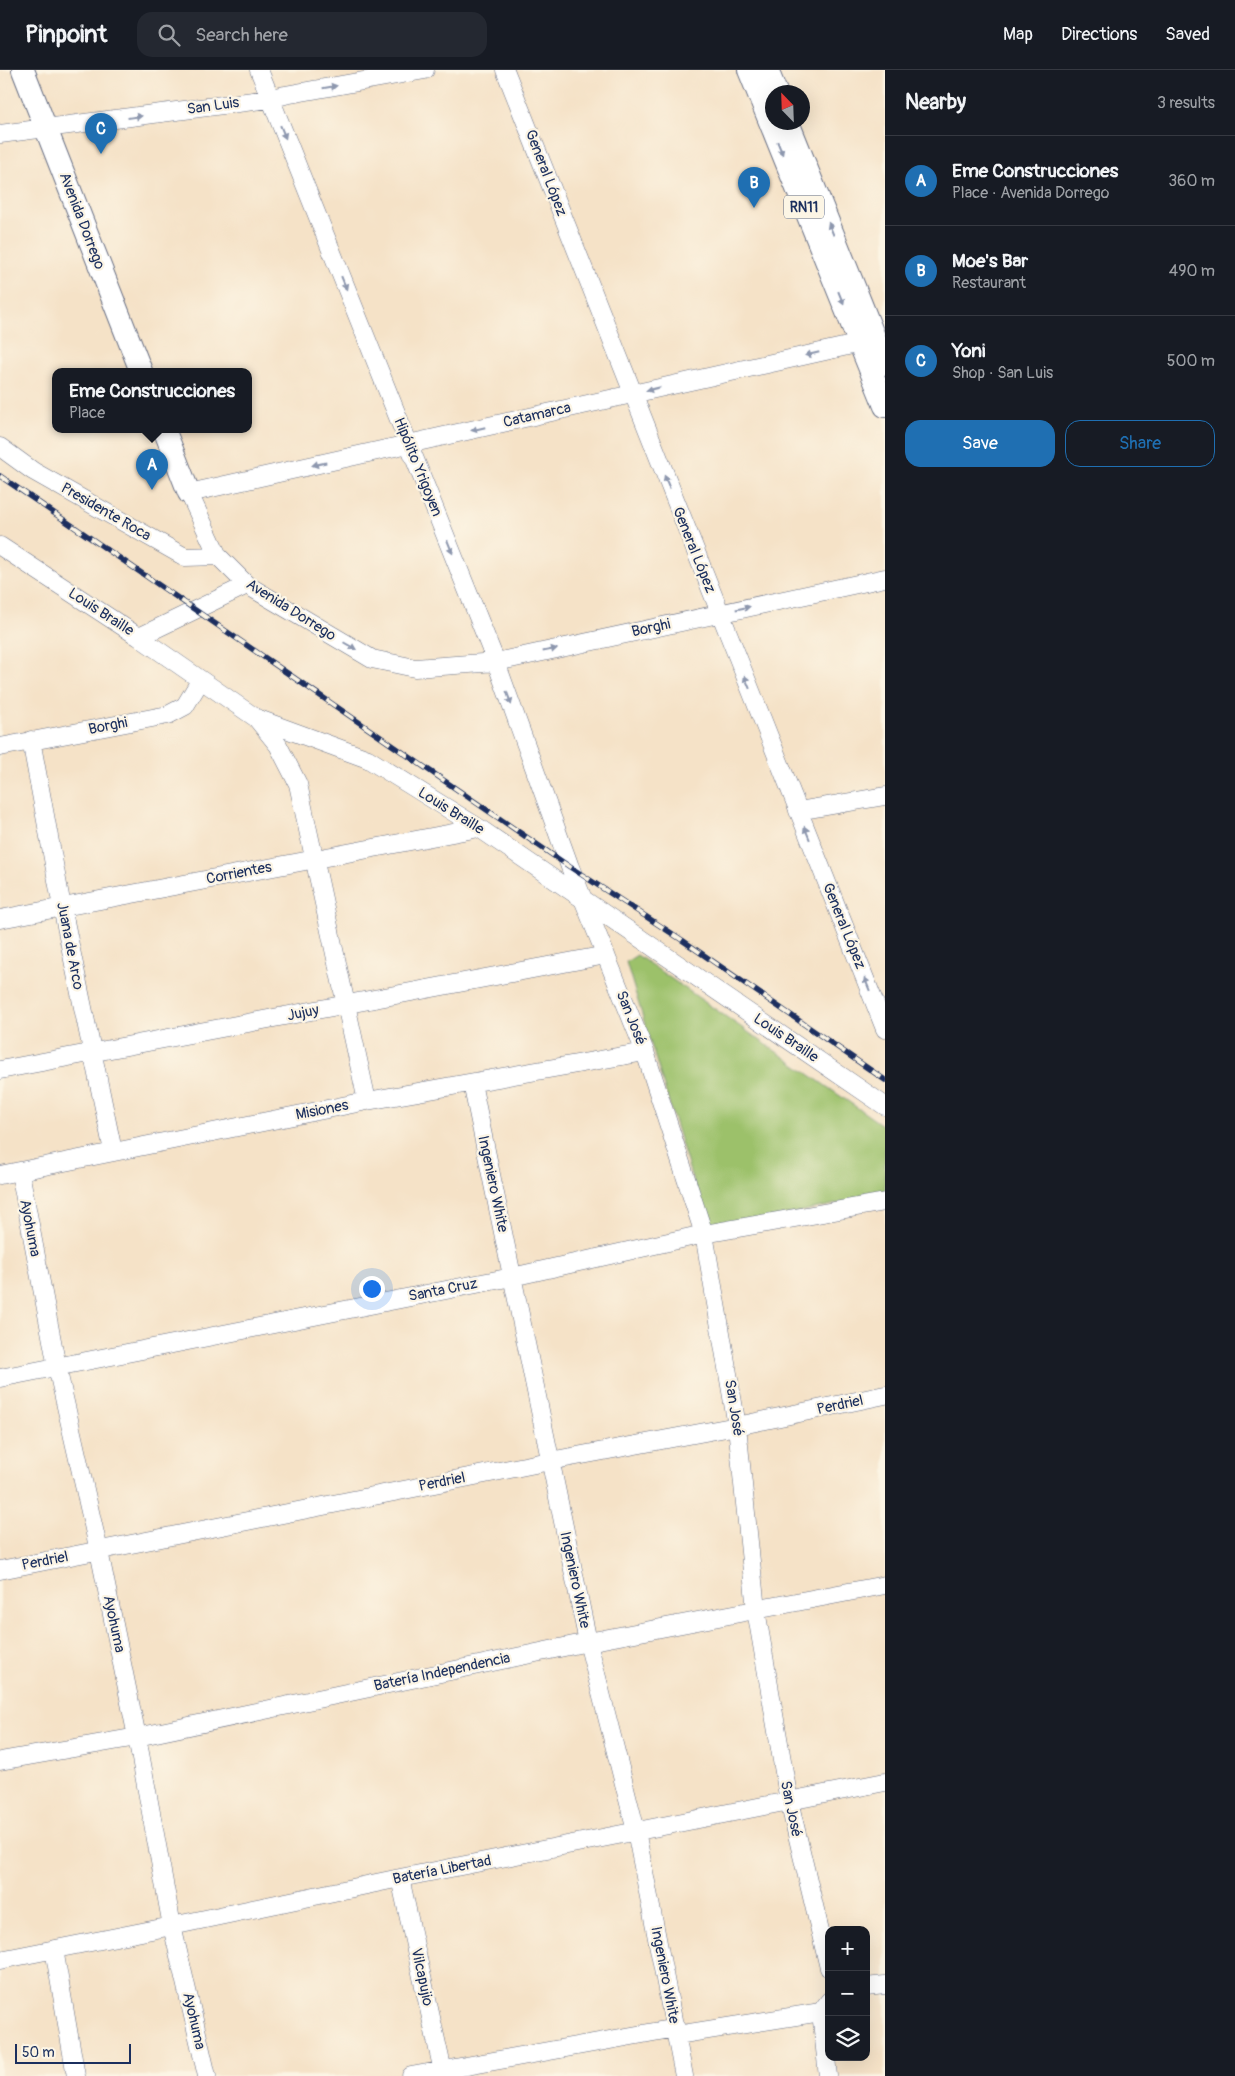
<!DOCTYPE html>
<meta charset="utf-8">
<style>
body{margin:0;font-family:Pangolin,sans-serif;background:#242831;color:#f1f3f6}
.controls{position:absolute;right:15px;bottom:15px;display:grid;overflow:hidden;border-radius:10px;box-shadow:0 5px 20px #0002}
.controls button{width:45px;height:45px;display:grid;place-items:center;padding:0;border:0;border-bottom:1px solid #363941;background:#171b24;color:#f1f3f6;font:25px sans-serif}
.compass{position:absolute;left:765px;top:15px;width:45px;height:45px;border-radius:50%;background:#171b24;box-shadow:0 5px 20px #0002;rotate:337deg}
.scale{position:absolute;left:15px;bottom:12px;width:116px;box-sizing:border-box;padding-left:5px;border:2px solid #1b2f5e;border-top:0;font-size:14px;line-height:18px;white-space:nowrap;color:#1b2f5e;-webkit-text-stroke:4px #fcf5e5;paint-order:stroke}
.you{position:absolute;left:371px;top:1218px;width:18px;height:18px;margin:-12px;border:4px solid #fff;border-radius:50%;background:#1a73e8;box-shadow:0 0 0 8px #1a73e833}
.badge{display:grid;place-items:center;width:32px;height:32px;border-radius:50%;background:#1f6fb2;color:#fff;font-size:16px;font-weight:700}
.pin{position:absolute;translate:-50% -41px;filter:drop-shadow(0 1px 2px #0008)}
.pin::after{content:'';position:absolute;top:26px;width:18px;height:15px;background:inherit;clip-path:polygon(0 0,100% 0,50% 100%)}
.popup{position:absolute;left:52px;top:298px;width:200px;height:65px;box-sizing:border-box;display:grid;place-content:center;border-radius:10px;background:#171b24;filter:drop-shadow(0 1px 4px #0005);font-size:16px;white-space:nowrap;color:#9ea1a6}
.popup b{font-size:19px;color:#f1f3f6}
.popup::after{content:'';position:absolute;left:50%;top:100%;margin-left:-10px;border:10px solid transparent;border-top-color:#171b24}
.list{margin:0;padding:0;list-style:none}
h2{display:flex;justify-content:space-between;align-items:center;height:65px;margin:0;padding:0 20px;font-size:21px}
h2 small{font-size:16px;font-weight:400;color:#9ea1a6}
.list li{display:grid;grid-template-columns:32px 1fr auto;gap:15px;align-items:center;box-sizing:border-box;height:90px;padding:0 20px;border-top:1px solid #363941}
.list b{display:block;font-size:19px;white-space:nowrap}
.list p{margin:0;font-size:16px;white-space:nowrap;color:#9ea1a6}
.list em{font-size:16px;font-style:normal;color:#9ea1a6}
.actions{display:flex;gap:10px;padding:15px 20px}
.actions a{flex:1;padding:11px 0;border:1px solid #1f6fb2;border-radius:15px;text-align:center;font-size:18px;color:#1f6fb2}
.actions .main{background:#1f6fb2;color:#fff}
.icon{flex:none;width:28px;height:28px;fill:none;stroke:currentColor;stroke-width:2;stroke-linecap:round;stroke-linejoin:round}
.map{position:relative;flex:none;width:885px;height:2006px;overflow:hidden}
header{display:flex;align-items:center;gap:30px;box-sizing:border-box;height:70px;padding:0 25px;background:#171b24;border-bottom:1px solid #363941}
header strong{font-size:24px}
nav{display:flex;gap:28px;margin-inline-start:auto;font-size:18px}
.search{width:350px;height:45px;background:#242831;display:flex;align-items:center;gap:12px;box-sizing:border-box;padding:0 18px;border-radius:15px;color:#9ea1a6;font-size:19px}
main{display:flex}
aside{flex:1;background:#171b24}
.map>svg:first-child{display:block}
.green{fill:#9cc16b;stroke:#5c7864}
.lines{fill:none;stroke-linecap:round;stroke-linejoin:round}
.minor-casing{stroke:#676e83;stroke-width:19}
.major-casing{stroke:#676e83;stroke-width:24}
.minor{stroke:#fff;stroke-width:18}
.major{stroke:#fff;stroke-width:22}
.rail-casing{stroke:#1b2f5e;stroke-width:5.5}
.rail{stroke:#fcf5e5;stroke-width:4;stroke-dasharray:11;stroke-linecap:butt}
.oneway{fill:#8d97ae}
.labels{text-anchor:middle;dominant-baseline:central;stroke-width:4.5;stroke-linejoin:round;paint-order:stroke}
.shield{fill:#fcf5e5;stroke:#5e6a86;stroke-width:1}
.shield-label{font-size:14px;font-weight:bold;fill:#1b2f5e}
.street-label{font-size:15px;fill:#1b2f5e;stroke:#fcf5e5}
</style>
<header>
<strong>Pinpoint</strong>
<div class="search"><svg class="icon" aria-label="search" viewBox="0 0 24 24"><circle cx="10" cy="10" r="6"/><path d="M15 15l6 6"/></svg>Search here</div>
<nav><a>Map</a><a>Directions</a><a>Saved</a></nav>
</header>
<main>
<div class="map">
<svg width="885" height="2006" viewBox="0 0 885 2006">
<rect width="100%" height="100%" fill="#fcf5e5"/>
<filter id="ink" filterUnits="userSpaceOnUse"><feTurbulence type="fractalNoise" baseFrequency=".02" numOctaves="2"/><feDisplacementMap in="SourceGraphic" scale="10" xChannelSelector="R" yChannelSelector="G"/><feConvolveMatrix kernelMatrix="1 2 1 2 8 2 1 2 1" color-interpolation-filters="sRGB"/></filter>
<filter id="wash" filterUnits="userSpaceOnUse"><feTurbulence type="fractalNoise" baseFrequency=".0096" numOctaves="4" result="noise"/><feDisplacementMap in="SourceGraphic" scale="20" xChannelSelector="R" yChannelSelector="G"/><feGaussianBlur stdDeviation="1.12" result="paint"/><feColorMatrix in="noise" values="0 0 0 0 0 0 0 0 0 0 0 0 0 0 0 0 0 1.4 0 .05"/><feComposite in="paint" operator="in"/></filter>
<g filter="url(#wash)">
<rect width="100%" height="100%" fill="#f5e2c7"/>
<path class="green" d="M 637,885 L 885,1057 L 885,1124 L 708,1161 L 626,892 Z"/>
</g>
<g filter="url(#ink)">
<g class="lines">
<g class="minor-casing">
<path id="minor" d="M 259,0 L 496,592 L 570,797 L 645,982 L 704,1164 L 737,1356 L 756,1540 L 789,1731 L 829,1898
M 505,0 L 885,959
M 0,64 L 269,29 L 285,25 L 425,0
M 870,271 L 189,423 L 218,486 L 247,515 L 372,589 L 415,598 L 496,592 L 885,508
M 0,377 L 33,401 L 185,487 L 218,486
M 0,476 L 139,567 L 256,648 L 368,689 L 479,758 L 885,1036
M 139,567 L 247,515
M 257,649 L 278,675 L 298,714 L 367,1031
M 31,670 L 62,837 L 113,1081
M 0,677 L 168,645 L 185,636 L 200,611
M 798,741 L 885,726
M 0,849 L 479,758
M 0,1000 L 606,885
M 472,1013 L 588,1572 L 636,1761 L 684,2006
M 20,1102 L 57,1297 L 99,1481 L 137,1667 L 172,1856 L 207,2006
M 0,1105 L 367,1031 L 645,982
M 0,1308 L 512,1207 L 704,1164 L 885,1132
M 0,1500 L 550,1391 L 737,1356 L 885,1325
M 0,1691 L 137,1667 L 588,1572 L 885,1515
M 400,1808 L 444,2006
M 54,1879 L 76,2006
M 0,1890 L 172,1856 L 400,1808 L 885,1712
M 866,1917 L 885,1915
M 677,1965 L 821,1942
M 411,2006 L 676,1958
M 828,2006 L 821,1942 L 829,1931"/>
</g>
<g class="major-casing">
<path id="major" d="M 23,0 L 141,301
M 749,0 L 885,336
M 767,0 L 776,22
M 788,52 L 885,294
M 164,359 L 189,423"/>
</g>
<use href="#minor" class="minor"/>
<use href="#major" class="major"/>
<g class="rail-casing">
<path id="rail" d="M 0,406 L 570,797 L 682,870 L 885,1010"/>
</g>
<use href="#rail" class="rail"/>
</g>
<defs><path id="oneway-solid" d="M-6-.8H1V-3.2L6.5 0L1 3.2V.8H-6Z" transform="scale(1.25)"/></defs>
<g class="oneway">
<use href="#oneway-solid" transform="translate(330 17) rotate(-10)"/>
<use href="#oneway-solid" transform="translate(135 47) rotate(-8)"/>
<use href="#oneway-solid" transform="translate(283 62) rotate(68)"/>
<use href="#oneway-solid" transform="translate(780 78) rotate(68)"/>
<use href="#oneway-solid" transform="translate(831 159) rotate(-112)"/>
<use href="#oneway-solid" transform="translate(344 213) rotate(68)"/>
<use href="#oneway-solid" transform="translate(841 228) rotate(68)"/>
<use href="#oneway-solid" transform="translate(812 284) rotate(167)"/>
<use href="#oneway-solid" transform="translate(653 319) rotate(167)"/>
<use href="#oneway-solid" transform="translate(478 359) rotate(167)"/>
<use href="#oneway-solid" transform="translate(319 394) rotate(168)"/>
<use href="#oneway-solid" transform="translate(667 412) rotate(-112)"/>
<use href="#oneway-solid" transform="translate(450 477) rotate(68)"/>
<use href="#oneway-solid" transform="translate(743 538) rotate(-12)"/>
<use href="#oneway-solid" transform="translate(350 576) rotate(30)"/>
<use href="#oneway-solid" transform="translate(550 580) rotate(-12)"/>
<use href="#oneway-solid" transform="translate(747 612) rotate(-112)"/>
<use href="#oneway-solid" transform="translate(509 628) rotate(70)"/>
<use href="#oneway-solid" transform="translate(807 763) rotate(-112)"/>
<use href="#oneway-solid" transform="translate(867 914) rotate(-112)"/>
</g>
</g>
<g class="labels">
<rect class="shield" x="784" y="125.5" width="40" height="23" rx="4"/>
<g class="shield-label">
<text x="804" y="137">RN11</text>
</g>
<g class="street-label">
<text transform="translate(213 36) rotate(-8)">San Luis</text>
<text transform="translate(546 103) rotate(69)">General López</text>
<text transform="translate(82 151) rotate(69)">Avenida Dorrego</text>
<text transform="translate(537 345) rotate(-13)">Catamarca</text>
<text transform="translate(418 397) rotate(68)">Hipólito Yrigoyen</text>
<text transform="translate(106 442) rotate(30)">Presidente Roca</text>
<text transform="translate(694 480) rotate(68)">General López</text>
<text transform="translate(291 540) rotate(32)">Avenida Dorrego</text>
<text transform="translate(101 542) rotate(33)">Louis Braille</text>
<text transform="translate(651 558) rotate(-12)">Borghi</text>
<text transform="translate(108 656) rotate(-11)">Borghi</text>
<text transform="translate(451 741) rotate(32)">Louis Braille</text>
<text transform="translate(239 803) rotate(-11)">Corrientes</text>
<text transform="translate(844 856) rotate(68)">General López</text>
<text transform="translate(70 876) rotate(79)">Juana de Arco</text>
<text transform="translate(303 943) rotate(-11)">Jujuy</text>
<text transform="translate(631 948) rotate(68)">San José</text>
<text transform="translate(786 968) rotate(34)">Louis Braille</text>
<text transform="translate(322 1040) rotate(-11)">Misiones</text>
<text transform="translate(493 1114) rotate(78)">Ingeniero White</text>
<text transform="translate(30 1158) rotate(79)">Ayohuma</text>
<text transform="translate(443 1220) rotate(-11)">Santa Cruz</text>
<text transform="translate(840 1335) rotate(-12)">Perdriel</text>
<text transform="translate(734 1338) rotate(81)">San José</text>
<text transform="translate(442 1412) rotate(-11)">Perdriel</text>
<text transform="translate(45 1491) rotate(-11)">Perdriel</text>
<text transform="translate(575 1510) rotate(78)">Ingeniero White</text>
<text transform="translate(114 1554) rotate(78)">Ayohuma</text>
<text transform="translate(442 1602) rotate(-12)">Batería Independencia</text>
<text transform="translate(791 1739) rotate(78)">San José</text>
<text transform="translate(442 1800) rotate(-11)">Batería Libertad</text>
<text transform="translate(665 1905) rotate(79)">Ingeniero White</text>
<text transform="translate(422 1907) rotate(78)">Vilcapujio</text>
<text transform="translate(194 1951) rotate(77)">Ayohuma</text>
</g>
</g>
</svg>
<div class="controls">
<button>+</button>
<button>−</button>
<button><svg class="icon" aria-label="layers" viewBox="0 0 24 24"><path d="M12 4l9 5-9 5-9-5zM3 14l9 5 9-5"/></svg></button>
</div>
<svg class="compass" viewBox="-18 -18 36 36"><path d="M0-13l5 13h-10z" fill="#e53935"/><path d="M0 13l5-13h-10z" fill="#9ea1a6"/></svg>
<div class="scale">50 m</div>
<div class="you"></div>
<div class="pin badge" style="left:152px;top:420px">A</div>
<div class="popup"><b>Eme Construcciones</b>Place</div>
<div class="pin badge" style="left:754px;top:138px">B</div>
<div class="pin badge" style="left:101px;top:84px">C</div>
</div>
<aside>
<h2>Nearby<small>3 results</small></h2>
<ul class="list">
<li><span class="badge">A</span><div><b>Eme Construcciones</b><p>Place · Avenida Dorrego</p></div><em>360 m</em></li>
<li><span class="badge">B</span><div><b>Moe's Bar</b><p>Restaurant</p></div><em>490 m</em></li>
<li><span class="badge">C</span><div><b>Yoni</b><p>Shop · San Luis</p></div><em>500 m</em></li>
</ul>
<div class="actions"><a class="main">Save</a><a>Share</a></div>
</aside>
</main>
